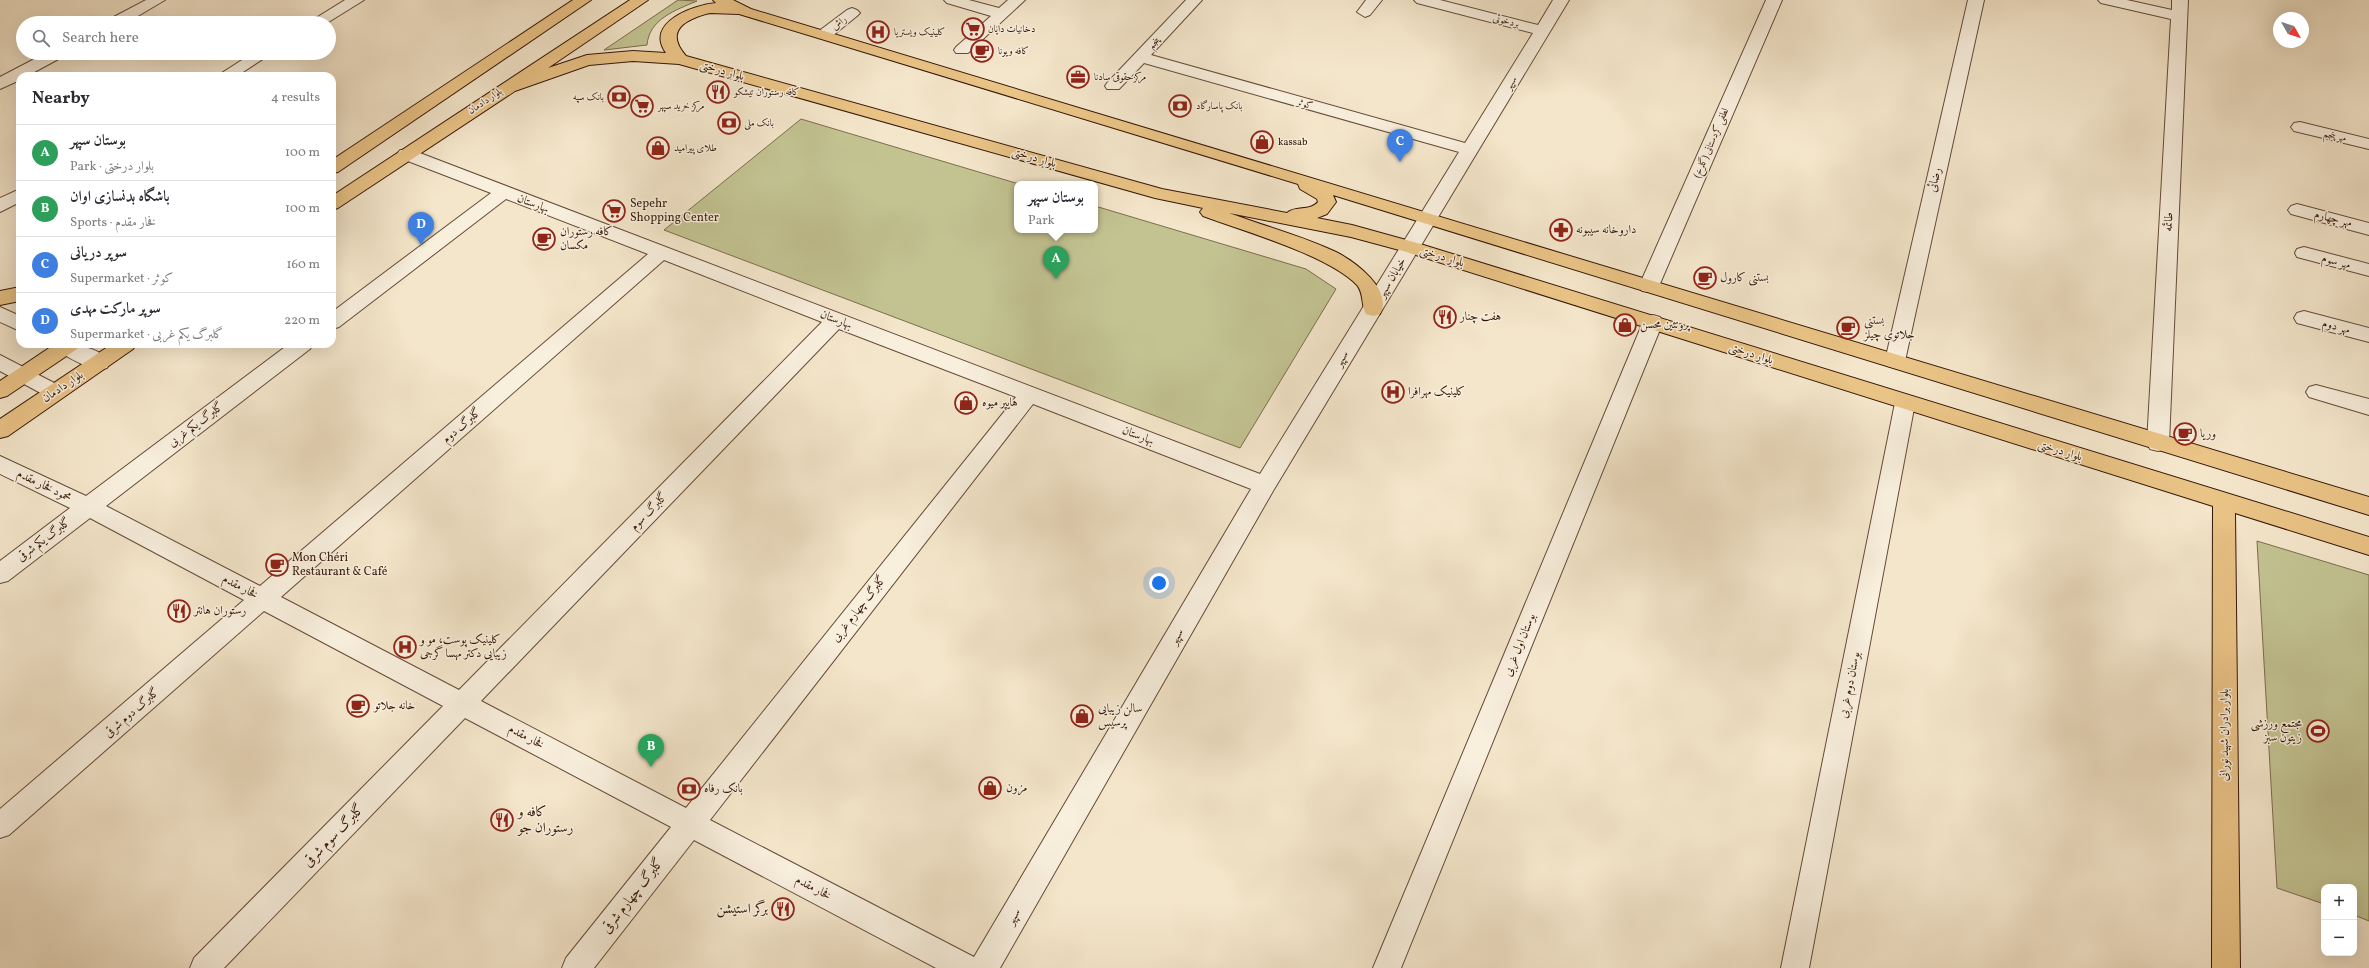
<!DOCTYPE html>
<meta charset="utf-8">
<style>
body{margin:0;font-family:Vollkorn,Amiri,serif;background:#f2f2f3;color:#2b2b33}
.controls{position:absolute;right:12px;bottom:12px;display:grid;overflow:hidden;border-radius:8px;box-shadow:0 4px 16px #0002}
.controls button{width:36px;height:36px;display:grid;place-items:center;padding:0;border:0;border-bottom:1px solid #e1e1e2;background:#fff;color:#2b2b33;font:20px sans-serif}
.compass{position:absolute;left:2273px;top:12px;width:36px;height:36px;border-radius:50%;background:#fff;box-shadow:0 4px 16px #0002;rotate:129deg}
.you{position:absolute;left:1159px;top:583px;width:14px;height:14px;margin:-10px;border:3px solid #fff;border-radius:50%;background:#1a73e8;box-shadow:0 0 0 6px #1a73e833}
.badge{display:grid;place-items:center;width:26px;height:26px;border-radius:50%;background:#2563eb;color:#fff;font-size:13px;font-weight:700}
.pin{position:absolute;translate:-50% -33px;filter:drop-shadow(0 1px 2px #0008)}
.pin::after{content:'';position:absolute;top:21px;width:14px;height:12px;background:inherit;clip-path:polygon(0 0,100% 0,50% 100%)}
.popup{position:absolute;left:1014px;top:181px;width:84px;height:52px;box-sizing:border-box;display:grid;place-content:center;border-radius:8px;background:#fff;filter:drop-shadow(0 1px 3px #0005);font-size:13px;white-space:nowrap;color:#7c7c81}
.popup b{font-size:15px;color:#2b2b33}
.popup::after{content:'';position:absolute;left:50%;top:100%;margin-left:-8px;border:8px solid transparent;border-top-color:#fff}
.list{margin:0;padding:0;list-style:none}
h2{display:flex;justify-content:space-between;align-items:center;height:52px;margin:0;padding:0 16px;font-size:17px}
h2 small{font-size:13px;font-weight:400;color:#7c7c81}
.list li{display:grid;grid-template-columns:26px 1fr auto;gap:12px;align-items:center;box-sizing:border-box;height:56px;padding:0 16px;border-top:1px solid #e1e1e2}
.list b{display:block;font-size:15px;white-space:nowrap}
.list p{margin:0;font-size:13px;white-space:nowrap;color:#7c7c81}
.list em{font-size:13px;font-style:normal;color:#7c7c81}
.icon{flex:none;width:22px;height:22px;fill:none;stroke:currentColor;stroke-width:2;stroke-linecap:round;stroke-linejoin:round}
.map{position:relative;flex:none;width:2369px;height:968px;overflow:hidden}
.search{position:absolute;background:#fff;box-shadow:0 4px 16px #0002;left:16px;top:16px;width:320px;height:44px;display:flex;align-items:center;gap:10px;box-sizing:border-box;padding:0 14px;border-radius:22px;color:#7c7c81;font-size:15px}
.panel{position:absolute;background:#fff;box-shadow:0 4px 16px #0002;left:16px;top:72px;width:320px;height:276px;border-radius:12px}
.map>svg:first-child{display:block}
.green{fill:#c3c392;stroke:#7c6d4d}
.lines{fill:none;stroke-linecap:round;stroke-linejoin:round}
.minor-casing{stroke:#654b39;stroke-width:2}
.major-casing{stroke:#351708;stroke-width:2}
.minor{fill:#f8efdd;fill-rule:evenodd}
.major{fill:#eac386;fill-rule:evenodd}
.labels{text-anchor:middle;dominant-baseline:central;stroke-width:3;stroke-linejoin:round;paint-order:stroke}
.far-street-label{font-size:10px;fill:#351708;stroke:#f8efdd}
.far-poi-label{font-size:10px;fill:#351708;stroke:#f8efdd;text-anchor:start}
.street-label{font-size:12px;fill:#351708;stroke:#f8efdd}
.poi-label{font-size:12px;fill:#351708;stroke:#f8efdd;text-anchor:start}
.near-poi-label{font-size:14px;fill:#351708;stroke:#f8efdd;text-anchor:start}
.near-street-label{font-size:14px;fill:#351708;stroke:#f8efdd}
</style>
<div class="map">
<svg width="2369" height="968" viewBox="0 0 2369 968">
<rect width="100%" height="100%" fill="#f4e6cb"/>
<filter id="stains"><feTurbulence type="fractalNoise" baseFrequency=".005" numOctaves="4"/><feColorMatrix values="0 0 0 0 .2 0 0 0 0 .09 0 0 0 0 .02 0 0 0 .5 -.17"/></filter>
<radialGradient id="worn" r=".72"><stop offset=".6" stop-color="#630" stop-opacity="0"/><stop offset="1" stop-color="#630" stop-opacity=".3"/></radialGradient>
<path class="green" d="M 678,0 L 697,1 C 676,10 649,19 647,45 L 604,50 Z
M 801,119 L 1019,184 L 1017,184 L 1017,230 L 1095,230 L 1095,206 L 1306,269 L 1336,289 L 1240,448 L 664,230 Z
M 2257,541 L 2369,575 L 2369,921 L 2354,915 L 2354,887 L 2324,887 L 2324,904 L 2277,888 Z"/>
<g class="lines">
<g class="minor-casing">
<path id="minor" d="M 146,0 L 165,0 L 126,23 L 106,23 L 108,20 Z
M 345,0 L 364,0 L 327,23 L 308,23 Z
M 944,0 L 969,0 L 999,8 L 1008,0 L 1025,0 L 968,53 L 956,53 L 954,50 L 956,47 L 991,16 L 947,3 Z
M 1186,0 L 1202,0 L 1151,55 L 1465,143 L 1533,33 L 1417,3 L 1414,0 L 1440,0 L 1538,25 L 1553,0 L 1569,0 L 1273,491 L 1000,968 L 936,968 L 694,840 L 594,968 L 562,968 L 566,958 L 671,827 L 465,718 L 224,968 L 190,968 L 194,958 L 443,706 L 264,611 L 9,835 L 0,838 L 0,809 L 244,600 L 90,518 L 8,581 L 0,583 L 0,561 L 70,508 L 0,474 L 0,456 L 86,496 L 289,344 L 313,344 L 310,349 L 106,506 L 260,586 L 648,254 L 506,199 L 339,327 L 332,329 L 332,312 L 491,193 L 400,158 L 397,154 L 400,150 L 412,150 L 1260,474 L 1459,152 L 1144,63 L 1119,89 L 1107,89 L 1105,86 L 1107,83 ZM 664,260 L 822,322 L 459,690 L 281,597 ZM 839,329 L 1016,397 L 686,808 L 481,701 ZM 1033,404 L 1251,489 L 974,957 L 710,820 Z
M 1366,0 L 1382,0 L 1370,15 L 1365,17 L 1357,12 Z
M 1766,0 L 1782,0 L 1659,286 L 1656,291 L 1649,292 L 1642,291 L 1639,286 Z
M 1968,0 L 1984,0 L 1905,361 L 1902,366 L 1895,368 L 1888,366 L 1885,361 Z
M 2098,0 L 2127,0 L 2172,10 L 2172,0 L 2188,0 L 2169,443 L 2166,449 L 2158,451 L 2150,449 L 2147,443 L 2171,19 L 2101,3 Z
M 852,8 L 857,10 L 860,13 L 857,16 L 831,37 L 819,37 L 817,34 L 819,31 L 847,10 Z
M 46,53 L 66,53 L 64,56 L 27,76 L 20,76 L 20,80 L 0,89 L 0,77 Z
M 253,53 L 272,53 L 237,76 L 217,76 Z
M 2300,122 L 2369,139 L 2369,149 L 2294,131 L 2291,127 L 2294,123 Z
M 20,189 L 20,202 L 0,212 L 0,198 Z
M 2297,204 L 2369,223 L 2369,235 L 2291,214 L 2288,210 L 2291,206 Z
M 2304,247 L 2369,264 L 2369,276 L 2297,257 L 2295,253 L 2297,249 Z
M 0,307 L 20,316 L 20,331 L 0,322 Z
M 2304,311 L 2369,328 L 2369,342 L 2297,323 L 2294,318 L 2297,313 Z
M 1653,315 L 1660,317 L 1663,322 L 1401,968 L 1373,968 L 1643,322 L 1646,317 Z
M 50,344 C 68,344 100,345 110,363 L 107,368 C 91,373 68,356 53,349 Z
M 0,355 L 62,387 L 65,392 L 62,397 L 55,399 L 48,397 L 0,371 Z
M 2316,385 L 2369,399 L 2369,415 L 2309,397 L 2306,392 L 2309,387 Z
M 1905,395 L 1912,398 L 1915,403 L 1809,968 L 1781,968 L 1895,403 L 1898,398 Z"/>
</g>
<g class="major-casing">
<path id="major" d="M 573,0 L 591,0 L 338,172 L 332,173 L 332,160 Z
M 630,0 L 648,0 L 548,68 L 587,55 L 633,51 L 666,53 C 644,23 693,5 716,3 L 713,0 L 733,0 L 751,9 L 2369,497 L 2369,515 L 1333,195 L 1336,202 L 1327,214 L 1317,218 L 1352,225 L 1417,243 L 2369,537 L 2369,555 L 2235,513 L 2240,968 L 2212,968 L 2213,506 L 1403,251 L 1351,237 L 1229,213 C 1264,226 1302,236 1336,252 C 1354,261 1394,290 1380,314 L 1373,316 L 1366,314 C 1361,305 1364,293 1357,285 C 1328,255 1243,231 1203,216 L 1200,212 L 1203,208 L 1155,198 L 679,64 L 633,61 L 589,65 L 515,91 L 338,208 L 332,210 L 332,196 ZM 710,13 L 739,14 L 1298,184 L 1300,189 L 1317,199 L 1318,202 C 1309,212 1296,205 1287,213 L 1162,189 L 686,56 C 664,31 685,19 710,13 Z
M 20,287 L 20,301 L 0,305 L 0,291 Z
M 55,344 L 80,344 L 77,349 L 7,396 L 0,398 L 0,381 Z
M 112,344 L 136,344 L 133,349 L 8,436 L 0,438 L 0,419 Z"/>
</g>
<use href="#minor" class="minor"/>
<use href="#major" class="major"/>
</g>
<defs>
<g id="supermarket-ring" transform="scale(1.15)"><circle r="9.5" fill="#f8efdd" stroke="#8f2418" stroke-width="1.5"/><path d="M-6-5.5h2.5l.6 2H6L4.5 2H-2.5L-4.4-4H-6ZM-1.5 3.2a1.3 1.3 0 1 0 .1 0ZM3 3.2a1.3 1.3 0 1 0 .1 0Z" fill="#8f2418"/></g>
<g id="hospital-ring" transform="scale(1.15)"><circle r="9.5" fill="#f8efdd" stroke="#8f2418" stroke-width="1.5"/><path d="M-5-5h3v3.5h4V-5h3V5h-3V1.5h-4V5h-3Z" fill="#8f2418"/></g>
<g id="cafe-ring" transform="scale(1.15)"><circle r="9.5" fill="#f8efdd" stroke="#8f2418" stroke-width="1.5"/><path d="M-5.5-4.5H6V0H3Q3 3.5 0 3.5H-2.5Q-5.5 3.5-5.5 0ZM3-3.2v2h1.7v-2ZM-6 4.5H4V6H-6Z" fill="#8f2418"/></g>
<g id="office-ring" transform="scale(1.15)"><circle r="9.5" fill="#f8efdd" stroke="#8f2418" stroke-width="1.5"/><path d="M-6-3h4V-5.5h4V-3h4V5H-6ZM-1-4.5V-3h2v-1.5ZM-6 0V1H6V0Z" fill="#8f2418"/></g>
<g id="restaurant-ring" transform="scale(1.15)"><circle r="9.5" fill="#f8efdd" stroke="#8f2418" stroke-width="1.5"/><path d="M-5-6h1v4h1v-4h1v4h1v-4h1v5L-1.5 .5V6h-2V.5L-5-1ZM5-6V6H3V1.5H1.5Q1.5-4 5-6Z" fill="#8f2418"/></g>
<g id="bank-ring" transform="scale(1.15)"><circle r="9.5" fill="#f8efdd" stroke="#8f2418" stroke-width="1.5"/><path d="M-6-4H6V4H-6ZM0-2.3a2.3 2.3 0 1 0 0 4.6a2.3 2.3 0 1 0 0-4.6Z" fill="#8f2418"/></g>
<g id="shop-ring" transform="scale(1.15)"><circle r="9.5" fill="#f8efdd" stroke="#8f2418" stroke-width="1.5"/><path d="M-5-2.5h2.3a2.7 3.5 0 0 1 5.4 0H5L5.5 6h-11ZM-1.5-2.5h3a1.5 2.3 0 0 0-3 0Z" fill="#8f2418"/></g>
<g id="pharmacy-ring" transform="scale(1.15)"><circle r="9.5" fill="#f8efdd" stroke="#8f2418" stroke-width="1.5"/><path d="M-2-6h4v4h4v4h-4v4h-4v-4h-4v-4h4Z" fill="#8f2418"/></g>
<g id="stadium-ring" transform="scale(1.15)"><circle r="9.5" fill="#f8efdd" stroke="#8f2418" stroke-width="1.5"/><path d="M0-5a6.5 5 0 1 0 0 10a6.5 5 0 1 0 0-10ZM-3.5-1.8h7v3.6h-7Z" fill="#8f2418"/></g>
</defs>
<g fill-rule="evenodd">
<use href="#supermarket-ring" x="973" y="29"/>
<use href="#hospital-ring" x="878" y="32"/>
<use href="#cafe-ring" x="982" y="51"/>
<use href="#office-ring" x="1078" y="77"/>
<use href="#restaurant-ring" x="718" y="92"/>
<use href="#bank-ring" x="619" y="97"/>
<use href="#supermarket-ring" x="642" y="106"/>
<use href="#bank-ring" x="1180" y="106"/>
<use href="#bank-ring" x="729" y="123"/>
<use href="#shop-ring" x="1262" y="142"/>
<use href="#shop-ring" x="658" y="148"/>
<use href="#supermarket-ring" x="614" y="211"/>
<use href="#pharmacy-ring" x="1561" y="230"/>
<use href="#cafe-ring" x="544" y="239"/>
<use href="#cafe-ring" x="1705" y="278"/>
<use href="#restaurant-ring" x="1445" y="317"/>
<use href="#shop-ring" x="1625" y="325"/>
<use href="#cafe-ring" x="1848" y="328"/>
<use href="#hospital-ring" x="1393" y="392"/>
<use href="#shop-ring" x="966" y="403"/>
<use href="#cafe-ring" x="2185" y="434"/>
<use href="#cafe-ring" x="277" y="565"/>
<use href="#restaurant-ring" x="179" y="611"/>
<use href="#hospital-ring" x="405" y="647"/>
<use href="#cafe-ring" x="358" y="706"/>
<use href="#shop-ring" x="1082" y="716"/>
<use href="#stadium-ring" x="2318" y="731"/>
<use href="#shop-ring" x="990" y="788"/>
<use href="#bank-ring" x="689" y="789"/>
<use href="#restaurant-ring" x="502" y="820"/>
<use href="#restaurant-ring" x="783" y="909"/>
</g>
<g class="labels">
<g class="far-street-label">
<text transform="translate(1506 21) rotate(14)">بردخوئی</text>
<text transform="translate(839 23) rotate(-38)">راش</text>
<text transform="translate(1154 43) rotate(-47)">پنجم</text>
<text transform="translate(1511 83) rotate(-59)">سپهر</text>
<text transform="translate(485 101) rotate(-34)">بلوار دادمان</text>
<text transform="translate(1305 104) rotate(16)">کوثر</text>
<text transform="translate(2335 136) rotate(13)">مهر پنجم</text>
<text transform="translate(1711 143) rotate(-67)">لطفی کردستانی (گلرخ)</text>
</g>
<g class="far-poi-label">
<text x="988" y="29">دخانیات دایان</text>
<text x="894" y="32">کلینیک ویستریا</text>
<text x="998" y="51">کافه ویونا</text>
<text x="1094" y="77">مرکزحقوقی سادنا</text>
<text x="734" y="92">کافه رستوران تیشکو</text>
<text x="604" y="97" text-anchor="end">بانک سپه</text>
<text x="658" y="106">مرکز خرید سپهر</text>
<text x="1196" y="106">بانک پاسارگاد</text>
<text x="744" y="123">بانک ملی</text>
<text x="1278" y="142">kassab</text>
<text x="674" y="148">طلای پیرامید</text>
</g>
<g class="street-label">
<text transform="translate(722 71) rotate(16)">بلوار درختی</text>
<text transform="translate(1034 158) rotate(16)">بلوار درختی</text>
<text transform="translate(1935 180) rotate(-77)">رضائی</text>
<text transform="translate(533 204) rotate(21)">بهارستان</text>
<text transform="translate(2333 219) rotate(14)">مهر چهارم</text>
<text transform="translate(2169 222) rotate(-87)">طائمه</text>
<text transform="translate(1442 257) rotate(17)">بلوار درختی</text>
<text transform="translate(2336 262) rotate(15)">مهر سوم</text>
<text transform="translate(1392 278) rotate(-59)">خیابان سپهر</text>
<text transform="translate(836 320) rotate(21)">بهارستان</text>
<text transform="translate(2336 327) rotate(15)">مهر دوم</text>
<text transform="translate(1751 354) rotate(18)">بلوار درختی</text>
<text transform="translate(1342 359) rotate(-59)">سپهر</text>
<text transform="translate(63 387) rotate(-34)">بلوار دادمان</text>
<text transform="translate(196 425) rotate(-37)">گلبرگ یکم غربی</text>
<text transform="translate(462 426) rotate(-41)">گلبرگ دوم</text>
<text transform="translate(1138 436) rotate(21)">بهارستان</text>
<text transform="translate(2060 451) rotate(17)">بلوار درختی</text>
<text transform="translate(44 486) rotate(26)">محمود فخار مقدم</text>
<text transform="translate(649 512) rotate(-46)">گلبرگ سوم</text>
<text transform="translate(44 540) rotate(-37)">گلبرگ یکم شرقی</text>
<text transform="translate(240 587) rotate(28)">فخار مقدم</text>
<text transform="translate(859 609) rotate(-52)">گلبرگ چهارم غربی</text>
<text transform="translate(1177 637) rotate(-60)">سپهر</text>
<text transform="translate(1520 645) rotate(-68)">بوستان اول غربی</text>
<text transform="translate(1850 685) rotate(-79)">بوستان دوم غربی</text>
<text transform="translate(132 713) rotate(-41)">گلبرگ دوم شرقی</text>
<text transform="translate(2225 735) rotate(-90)">بلوار برادران شهید نورانی</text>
<text transform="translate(526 737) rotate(28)">فخار مقدم</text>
<text transform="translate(813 888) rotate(28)">فخار مقدم</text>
<text transform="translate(1014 917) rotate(-60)">سپهر</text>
</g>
<g class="poi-label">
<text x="630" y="204">Sepehr<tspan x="630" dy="14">Shopping Center</tspan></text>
<text x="1576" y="230">داروخانه سیبونه</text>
<text x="560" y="232">کافه رستوران<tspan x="560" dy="14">مکسان</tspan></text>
<text x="1720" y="278">بستنی کارول</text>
<text x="1460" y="317">هفت چنار</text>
<text x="1864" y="321">بستنی<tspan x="1864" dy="14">جلاتوی چیلز</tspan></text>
<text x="1640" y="325">پروتئین محسن</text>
<text x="1408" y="392">کلینیک مهرافرا</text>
<text x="982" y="403">هايپر ميوه</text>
<text x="2200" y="434">وریا</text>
<text x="292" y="558">Mon Chéri<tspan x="292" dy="14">Restaurant &amp; Café</tspan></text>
<text x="194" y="611">رستوران هانتر</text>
<text x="420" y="640">کلینیک پوست، مو و<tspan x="420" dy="14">زیبایی دکتر مهسا گرجی</tspan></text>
<text x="374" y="706">خانه جلاتو</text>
<text x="1098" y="709">سالن زیبایی<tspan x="1098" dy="14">پرسیس</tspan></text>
<text x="2302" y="724" text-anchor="end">مجتمع ورزشی<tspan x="2302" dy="14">زیتون سبز</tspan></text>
<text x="1006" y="788">مزون</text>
<text x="704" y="789">بانک رفاه</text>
</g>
<g class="near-poi-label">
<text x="518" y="812">کافه و<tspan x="518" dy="16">رستوران جو</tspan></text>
<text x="768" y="909" text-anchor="end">برگر استیشن</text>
</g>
<g class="near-street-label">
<text transform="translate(334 836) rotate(-46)">گلبرگ سوم شرقی</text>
<text transform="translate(633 896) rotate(-52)">گلبرگ چهارم شرقی</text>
</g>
</g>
<rect width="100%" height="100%" filter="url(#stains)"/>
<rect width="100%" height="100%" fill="url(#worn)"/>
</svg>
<div class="controls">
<button>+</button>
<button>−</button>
</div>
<svg class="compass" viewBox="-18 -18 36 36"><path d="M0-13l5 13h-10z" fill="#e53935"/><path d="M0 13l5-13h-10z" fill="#7c7c81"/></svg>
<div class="you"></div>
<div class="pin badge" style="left:1056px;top:279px;background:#2e9e5b">A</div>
<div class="popup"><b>بوستان سپهر</b>Park</div>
<div class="pin badge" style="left:651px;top:767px;background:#2e9e5b">B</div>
<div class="pin badge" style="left:1400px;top:162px;background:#3f7fe0">C</div>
<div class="pin badge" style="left:421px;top:245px;background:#3f7fe0">D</div>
<div class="search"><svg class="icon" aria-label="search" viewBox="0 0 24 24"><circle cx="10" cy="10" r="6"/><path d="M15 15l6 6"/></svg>Search here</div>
<section class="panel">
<h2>Nearby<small>4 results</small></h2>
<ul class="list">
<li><span class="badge" style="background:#2e9e5b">A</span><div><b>بوستان سپهر</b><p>Park · بلوار درختی</p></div><em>100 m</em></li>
<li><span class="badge" style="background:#2e9e5b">B</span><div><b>باشگاه بدنسازی اوان</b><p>Sports · فخار مقدم</p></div><em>100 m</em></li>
<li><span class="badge" style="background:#3f7fe0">C</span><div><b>سوپر دریانی</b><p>Supermarket · کوثر</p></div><em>160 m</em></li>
<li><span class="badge" style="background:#3f7fe0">D</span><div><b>سوپر مارکت مهدی</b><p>Supermarket · گلبرگ یکم غربی</p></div><em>220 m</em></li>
</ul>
</section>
</div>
